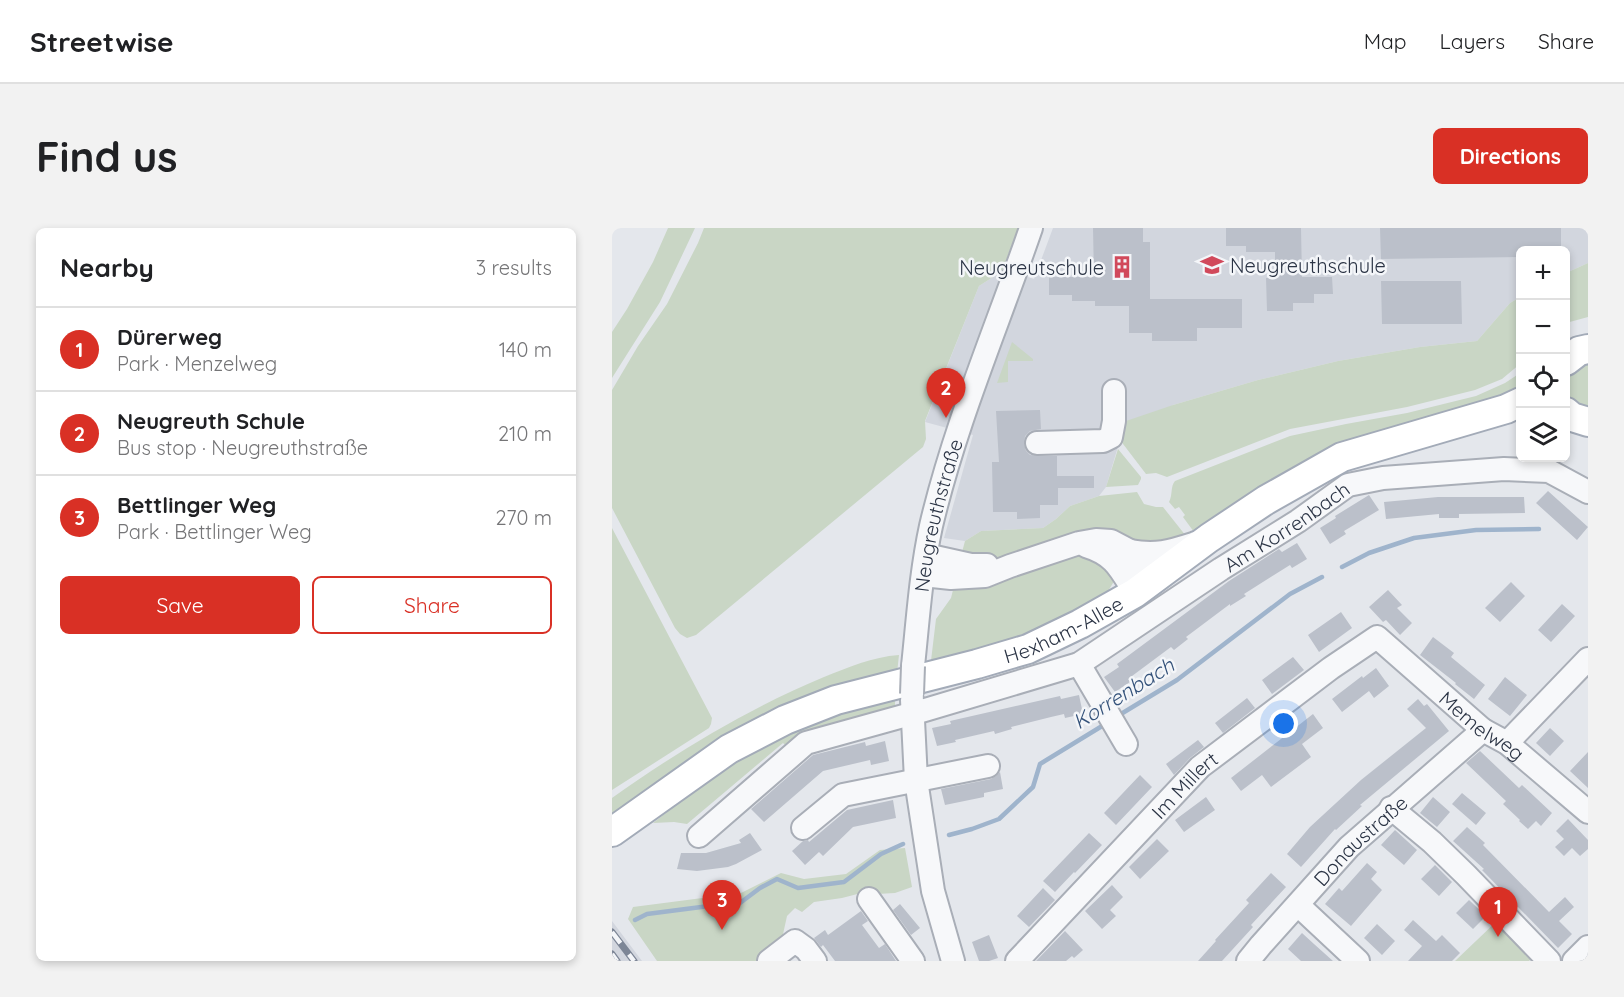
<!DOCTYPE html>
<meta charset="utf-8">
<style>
body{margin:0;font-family:Quicksand,sans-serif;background:#f2f2f2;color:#202124}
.controls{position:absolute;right:18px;top:18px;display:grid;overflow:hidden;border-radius:9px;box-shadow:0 3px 9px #0003}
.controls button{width:54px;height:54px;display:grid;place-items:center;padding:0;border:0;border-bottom:2px solid #e0e0e0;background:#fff;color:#202124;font:30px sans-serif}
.you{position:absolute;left:672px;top:496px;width:21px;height:21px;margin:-15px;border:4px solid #fff;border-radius:50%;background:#1a73e8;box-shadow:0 0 0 9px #1a73e833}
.badge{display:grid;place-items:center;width:39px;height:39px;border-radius:50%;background:#d93025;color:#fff;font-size:20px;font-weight:700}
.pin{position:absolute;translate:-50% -50px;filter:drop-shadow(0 2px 3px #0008)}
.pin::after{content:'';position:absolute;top:32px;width:21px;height:18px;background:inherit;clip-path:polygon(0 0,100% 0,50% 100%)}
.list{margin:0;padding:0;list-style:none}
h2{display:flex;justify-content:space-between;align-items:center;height:78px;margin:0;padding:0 24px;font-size:26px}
h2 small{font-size:20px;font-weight:400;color:#757577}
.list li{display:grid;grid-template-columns:39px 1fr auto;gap:18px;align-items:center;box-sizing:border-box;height:84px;padding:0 24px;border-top:2px solid #e0e0e0}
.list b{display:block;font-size:22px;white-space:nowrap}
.list p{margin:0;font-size:20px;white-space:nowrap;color:#757577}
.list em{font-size:20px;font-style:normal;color:#757577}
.actions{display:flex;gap:12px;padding:18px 24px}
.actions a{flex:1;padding:14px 0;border:2px solid #d93025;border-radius:9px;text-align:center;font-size:21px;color:#d93025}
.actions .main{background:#d93025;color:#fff}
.icon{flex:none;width:33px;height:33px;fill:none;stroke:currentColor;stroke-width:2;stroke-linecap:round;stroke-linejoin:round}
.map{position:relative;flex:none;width:976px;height:733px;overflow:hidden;border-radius:9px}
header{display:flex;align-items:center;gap:36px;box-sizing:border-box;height:84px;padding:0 30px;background:#fff;border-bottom:2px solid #e0e0e0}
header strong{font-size:28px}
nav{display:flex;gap:33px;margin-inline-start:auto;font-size:21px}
.intro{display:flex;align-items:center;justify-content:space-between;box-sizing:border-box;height:144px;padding:0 36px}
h1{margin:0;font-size:42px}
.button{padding:15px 27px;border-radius:9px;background:#d93025;color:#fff;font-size:21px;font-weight:700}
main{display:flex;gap:36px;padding:0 36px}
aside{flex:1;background:#fff;border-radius:9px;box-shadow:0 3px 9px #0003}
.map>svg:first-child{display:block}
.built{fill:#d2d6de}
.green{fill:#c9d6c5}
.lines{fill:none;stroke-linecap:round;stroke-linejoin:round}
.stream{stroke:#9fb4cc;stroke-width:4.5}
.building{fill:#bbc0ca}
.minor-casing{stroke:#a9aeb7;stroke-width:26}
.major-casing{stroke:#a3abb8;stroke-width:32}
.minor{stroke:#f7f8fa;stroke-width:22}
.major{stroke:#fff;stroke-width:28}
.rail-casing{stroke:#7d8696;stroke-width:7}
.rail{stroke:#f4f6f9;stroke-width:4.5;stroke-dasharray:14;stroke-linecap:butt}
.minor-bridge-casing{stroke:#a9aeb7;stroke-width:26;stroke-linecap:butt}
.minor-bridge{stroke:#f7f8fa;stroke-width:22}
.labels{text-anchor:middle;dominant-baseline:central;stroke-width:5;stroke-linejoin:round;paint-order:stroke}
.poi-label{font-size:20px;fill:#2b3445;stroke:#f4f6f9;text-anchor:start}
.street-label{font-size:20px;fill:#2b3445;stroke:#f4f6f9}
.water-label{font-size:21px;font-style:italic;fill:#34527a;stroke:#f4f6f9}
</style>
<header>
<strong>Streetwise</strong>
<nav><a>Map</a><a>Layers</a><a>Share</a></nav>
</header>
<div class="intro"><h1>Find us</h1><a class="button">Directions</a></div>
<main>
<aside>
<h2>Nearby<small>3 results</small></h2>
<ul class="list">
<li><span class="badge">1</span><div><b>Dürerweg</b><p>Park · Menzelweg</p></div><em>140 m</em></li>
<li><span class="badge">2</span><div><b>Neugreuth Schule</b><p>Bus stop · Neugreuthstraße</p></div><em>210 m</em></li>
<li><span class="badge">3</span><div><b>Bettlinger Weg</b><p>Park · Bettlinger Weg</p></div><em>270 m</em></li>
</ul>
<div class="actions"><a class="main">Save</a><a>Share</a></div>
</aside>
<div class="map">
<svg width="976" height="733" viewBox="0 0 976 733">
<rect width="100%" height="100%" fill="#e4e7ec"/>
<path class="built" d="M 441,0 L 976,0 L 976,35 L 954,45 L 954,22 L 909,22 L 908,69 L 898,75 L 865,113 L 808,119 L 726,133 L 646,152 L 561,177 L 508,212 L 494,259 L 487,268 L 458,278 L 444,291 L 431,300 L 369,303 L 353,313 L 332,310 L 361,207 L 313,194 L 367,58 L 378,51 L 391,41 L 422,51 Z
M 0,693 L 30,733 L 0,733 Z"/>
<path class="green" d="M 56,0 L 83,0 L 48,74 L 0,150 L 0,104 L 15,81 L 41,34 Z
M 92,0 L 406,0 L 391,41 L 378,51 L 367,58 L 313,193 L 314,211 L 311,219 L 84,407 L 75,410 L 68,406 L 63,400 L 0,280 L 0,162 L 26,118 L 55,76 L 86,15 Z
M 976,35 L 976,89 L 954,95 L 954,45 Z
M 908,69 L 908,136 L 890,151 L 863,162 L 795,179 L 678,201 L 555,249 L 544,245 L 534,246 L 508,212 L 507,202 L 514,193 L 561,177 L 646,152 L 726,133 L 808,119 L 865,113 L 898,75 Z
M 400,114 L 421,131 L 421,133 L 396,133 L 396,154 L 385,155 Z
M 976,129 L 976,186 L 954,170 L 954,145 Z
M 908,145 L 908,166 L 582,304 L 571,289 L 573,287 L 567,279 L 563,281 L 557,274 C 561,267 558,259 563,253 L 678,208 L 734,196 L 795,185 L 864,168 L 893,155 Z
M 506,221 L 529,249 L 529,251 L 526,257 L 494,259 Z
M 525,264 L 532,276 L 544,279 L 551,279 L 574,308 L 559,316 L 523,314 L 509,305 L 499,303 L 472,302 L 396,329 L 376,332 L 349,328 L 353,313 L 369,303 L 431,300 L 444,291 L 458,278 L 487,268 Z
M 0,300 L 100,490 L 99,496 L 97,500 L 0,562 Z
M 468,325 L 502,345 L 501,355 L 493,368 L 416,407 L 318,441 L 324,391 L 339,370 L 342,358 Z
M 287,427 L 285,445 L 0,593 L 0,570 C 66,523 137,480 212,449 C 237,439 260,429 287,427 Z
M 283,470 L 283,480 L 206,500 L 177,521 L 171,515 L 75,596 L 62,594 L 41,595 C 98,550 156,508 224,484 C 243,477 264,475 283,470 Z
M 293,620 L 300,659 L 283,665 L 265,666 L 257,663 L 230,670 L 202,674 L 190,684 L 183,680 L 175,688 L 168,720 L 151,733 L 45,733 L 16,691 L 21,679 L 129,665 L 169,645 L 192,651 L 234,646 L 268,622 Z
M 887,691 L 920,727 L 919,731 L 917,733 L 843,733 Z"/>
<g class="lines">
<path class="stream" d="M 730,339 L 757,325 L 802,310 L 864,302 L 927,301
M 504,489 L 565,452 L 678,366 L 710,349
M 337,607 L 360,601 L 387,591 L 421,559 L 428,536 L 495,495
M 23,692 L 35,686 L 97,678 L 124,678 L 148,660 L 165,651 L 186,660 L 232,654 L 269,626 L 291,616"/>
</g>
<path class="building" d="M 481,0 L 531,0 L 531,14 L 538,14 L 538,71 L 630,71 L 630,100 L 585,100 L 585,113 L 540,113 L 540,105 L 517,105 L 517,78 L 483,78 L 483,73 L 460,73 L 460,67 L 437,67 L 437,49 L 482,49 Z
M 614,0 L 689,0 L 690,49 L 720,49 L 721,66 L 702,66 L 702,75 L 681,75 L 681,83 L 655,83 L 654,50 L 663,50 L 663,24 L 634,24 L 634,18 L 614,18 Z
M 768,0 L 949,0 L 949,22 L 909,22 L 909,29 L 769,31 Z
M 769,53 L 849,53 L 850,96 L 770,96 Z
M 428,182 L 429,201 L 418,203 L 413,208 L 412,216 L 414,223 L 418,227 L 425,228 L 445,228 L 445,248 L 482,248 L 482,260 L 446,260 L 446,277 L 428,277 L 428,290 L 405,291 L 405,284 L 381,284 L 380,234 L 387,234 L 384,183 Z
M 936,263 L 976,299 L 965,312 L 924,275 Z
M 757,267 L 767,282 L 732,303 L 734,306 L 718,316 L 708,300 L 724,290 L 723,288 Z
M 826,269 L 912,269 L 913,285 L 847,286 L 847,290 L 827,290 L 827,286 L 774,291 L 772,274 Z
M 685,315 L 695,331 L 680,340 L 678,337 L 632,366 L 634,368 L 618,378 L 618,376 L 574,409 L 576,411 L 562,422 L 559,419 L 516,451 L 518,454 L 503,464 L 492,449 L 507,439 L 505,436 L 617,353 L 667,321 L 670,324 Z
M 899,354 L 913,368 L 888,394 L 873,380 Z
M 776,362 L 790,377 L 785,380 L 800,395 L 788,407 L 774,392 L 771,394 L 757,379 Z
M 950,376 L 963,388 L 939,414 L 926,402 Z
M 729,384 L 740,400 L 707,424 L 696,407 Z
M 821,409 L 842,425 L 839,429 L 873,457 L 862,471 L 843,456 L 844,455 L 808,427 Z
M 681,429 L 692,442 L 660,466 L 650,452 Z
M 764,440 L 777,458 L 762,470 L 757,463 L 730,484 L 720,471 L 750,448 L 751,450 Z
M 893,449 L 915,467 L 898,488 L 876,471 Z
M 467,467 L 471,486 L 453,490 L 452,486 L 439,489 L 399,499 L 400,501 L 383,506 L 382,503 L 343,512 L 344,514 L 325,518 L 320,500 L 339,496 L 338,493 L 448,468 L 449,471 Z
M 635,470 L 643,480 L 611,505 L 603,495 Z
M 806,471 L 812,478 L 815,476 L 837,503 L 748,577 L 750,578 L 724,602 L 723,601 L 689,639 L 675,626 L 698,599 L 749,552 L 814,500 L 795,481 Z
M 701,486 L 711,500 L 690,516 L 699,529 L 659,559 L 650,547 L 629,563 L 619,550 Z
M 938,500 L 952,513 L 938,528 L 924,515 Z
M 586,512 L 592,519 L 578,530 L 562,547 L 554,536 Z
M 273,513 L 277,533 L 259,537 L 258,532 L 211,543 L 152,594 L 139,581 L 201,527 L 253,514 L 254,518 Z
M 868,523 L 907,560 L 910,557 L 940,585 L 929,598 L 924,593 L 916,601 L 907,593 L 908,592 L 891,576 L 894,573 L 854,535 Z
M 976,524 L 976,560 L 958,543 Z
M 388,544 L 391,561 L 372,565 L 372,569 L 333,577 L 329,561 L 379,551 L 384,548 Z
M 528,547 L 540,559 L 504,597 L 492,585 Z
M 850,565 L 874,585 L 864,597 L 840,576 Z
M 594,569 L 603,582 L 572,604 L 563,592 Z
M 821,569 L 838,584 L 825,599 L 808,585 Z
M 281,572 L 284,590 L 241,599 L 211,628 L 207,624 L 193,637 L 180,623 L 191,613 L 196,612 L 197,614 L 235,582 Z
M 956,591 L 976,612 L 976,621 L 968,628 L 960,620 L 952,628 L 943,619 L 952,611 L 944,603 Z
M 855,599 L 873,615 L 871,617 L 937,684 L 953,669 L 962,679 L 947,693 L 960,706 L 946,720 L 870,642 L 872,641 L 841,613 Z
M 783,602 L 805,622 L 792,637 L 769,617 Z
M 138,605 L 150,622 L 124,636 L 116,639 L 85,643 L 65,641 L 69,625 L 94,625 L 129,615 L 127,612 Z
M 477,605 L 490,617 L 463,645 L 462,644 L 443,664 L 431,653 Z
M 545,611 L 557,623 L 528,651 L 517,639 Z
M 755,635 L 765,644 L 759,651 L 770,662 L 739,698 L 713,676 L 727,660 L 730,663 Z
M 823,637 L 840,654 L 827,668 L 809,651 Z
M 659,645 L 674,659 L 639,697 L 641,699 L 610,733 L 586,733 L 604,713 L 603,712 L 637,675 L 634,672 Z
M 500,657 L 511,669 L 498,682 L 504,688 L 490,701 L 473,683 Z
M 431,660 L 443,672 L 417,699 L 405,688 Z
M 857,672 L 874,688 L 861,701 L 844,685 Z
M 288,676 L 308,700 L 299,707 L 281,682 Z
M 249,683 L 256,693 L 250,697 L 267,720 L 273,716 L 284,733 L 223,733 L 211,717 L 209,719 L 202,710 L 213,702 L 216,707 Z
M 801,692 L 824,713 L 830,707 L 848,725 L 840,733 L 796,733 L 810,718 L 792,702 Z
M 765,696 L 783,713 L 770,727 L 752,710 Z
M 453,703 L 471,722 L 462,730 L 460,728 L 454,733 L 424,733 Z
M 690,705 L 702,716 L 721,733 L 689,733 L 676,721 Z
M 377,707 L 386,730 L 377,733 L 367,733 L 360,714 Z"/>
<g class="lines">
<g class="minor-casing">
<g id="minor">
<path d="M 425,215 L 491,213 L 499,209 L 502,193 L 502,163"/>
<path d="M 474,318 C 503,327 508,341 523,365"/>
<path d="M 518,323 C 545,328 559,323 584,315"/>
<path d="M 314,327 L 359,337 L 375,337"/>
<path d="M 311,347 L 339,350 L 373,348 L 398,338 L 467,315 L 484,312 L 499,313 L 518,323 L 528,336 L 530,347 L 529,362"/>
<path d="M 467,436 L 514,516"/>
<path id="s1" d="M 301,438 C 306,391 309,344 319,298 C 343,196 385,99 419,0"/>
<path d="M 300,472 L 304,552 L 321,663 L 341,733"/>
<path d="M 895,515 L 976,431"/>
<path d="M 779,580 L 820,614 L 854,647 L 937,733"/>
<path d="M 191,600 L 231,567 L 376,538"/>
<path id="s2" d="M 87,608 L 194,515 L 313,482 L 467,436 L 609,341 L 686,293 L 736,257 L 771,250 L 892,241 L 937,243 L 976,264"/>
<path d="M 257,671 L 301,733"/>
<path d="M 686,677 L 746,733"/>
<path d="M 157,733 L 183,713 L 194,721 L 203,733"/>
<path id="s3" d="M 405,733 L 588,539 L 719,440 L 765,409 L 871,502 L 895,515 L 976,584"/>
<path id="s4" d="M 636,733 L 649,717 L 737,619 L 871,502"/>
<path d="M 962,733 L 976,719"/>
</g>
</g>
<g class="major-casing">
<g id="major">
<path d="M 954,133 L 967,123 L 976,121"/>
<path d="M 954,184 L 960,189 L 976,194"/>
<path id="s5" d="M 0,604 L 117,521 L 173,492 L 224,472 L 365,436 L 416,421 L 468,396 L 523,365 L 597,310 L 654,272 L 730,229 L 894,181 L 909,174"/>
</g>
</g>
<use href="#minor" class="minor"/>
<use href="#major" class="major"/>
<g class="rail-casing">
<path id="rail" d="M 0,704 L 22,733
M 0,726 L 5,733"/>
</g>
<use href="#rail" class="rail"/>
<g class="minor-bridge-casing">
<path id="minor-bridge" d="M 300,466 L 301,438"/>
</g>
<use href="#minor-bridge" class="minor-bridge"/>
</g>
<defs>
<g id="school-bare" transform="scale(1.8)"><path d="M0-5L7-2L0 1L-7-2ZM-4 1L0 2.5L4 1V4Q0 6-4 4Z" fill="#d1495b" stroke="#f4f6f9" stroke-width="2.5" paint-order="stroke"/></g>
<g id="building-bare" transform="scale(1.8)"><path d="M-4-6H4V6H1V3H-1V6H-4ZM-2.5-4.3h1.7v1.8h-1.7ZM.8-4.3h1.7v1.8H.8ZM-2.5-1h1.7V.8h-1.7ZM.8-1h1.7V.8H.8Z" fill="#d1495b" stroke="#f4f6f9" stroke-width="2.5" paint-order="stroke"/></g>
</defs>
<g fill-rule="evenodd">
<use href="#school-bare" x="600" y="37"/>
<use href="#building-bare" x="510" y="39"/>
</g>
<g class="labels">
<g class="poi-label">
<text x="618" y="37">Neugreuthschule</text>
<text x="492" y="39" text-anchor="end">Neugreutschule</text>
</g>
<g class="street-label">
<text stroke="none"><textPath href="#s1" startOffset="153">Neugreuthstraße</textPath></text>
<text stroke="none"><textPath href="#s2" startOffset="675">Am Korrenbach</textPath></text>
<text stroke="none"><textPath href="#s5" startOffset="500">Hexham-Allee</textPath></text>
<text stroke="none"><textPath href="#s3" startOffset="624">Memelweg</textPath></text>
<text stroke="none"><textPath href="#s3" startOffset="243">Im Millert</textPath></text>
<text stroke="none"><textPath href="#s4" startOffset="165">Donaustraße</textPath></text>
</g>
<g class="water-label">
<text transform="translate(511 465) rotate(-32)">Korrenbach</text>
</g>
</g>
</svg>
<div class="controls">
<button>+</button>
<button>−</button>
<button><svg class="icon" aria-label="locate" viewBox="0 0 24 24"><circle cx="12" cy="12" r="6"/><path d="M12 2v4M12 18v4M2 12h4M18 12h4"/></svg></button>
<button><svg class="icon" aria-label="layers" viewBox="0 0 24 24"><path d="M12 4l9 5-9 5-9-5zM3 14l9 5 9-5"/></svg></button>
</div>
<div class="you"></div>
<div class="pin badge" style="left:886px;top:709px">1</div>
<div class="pin badge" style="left:334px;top:190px">2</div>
<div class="pin badge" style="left:110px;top:702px">3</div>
</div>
</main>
